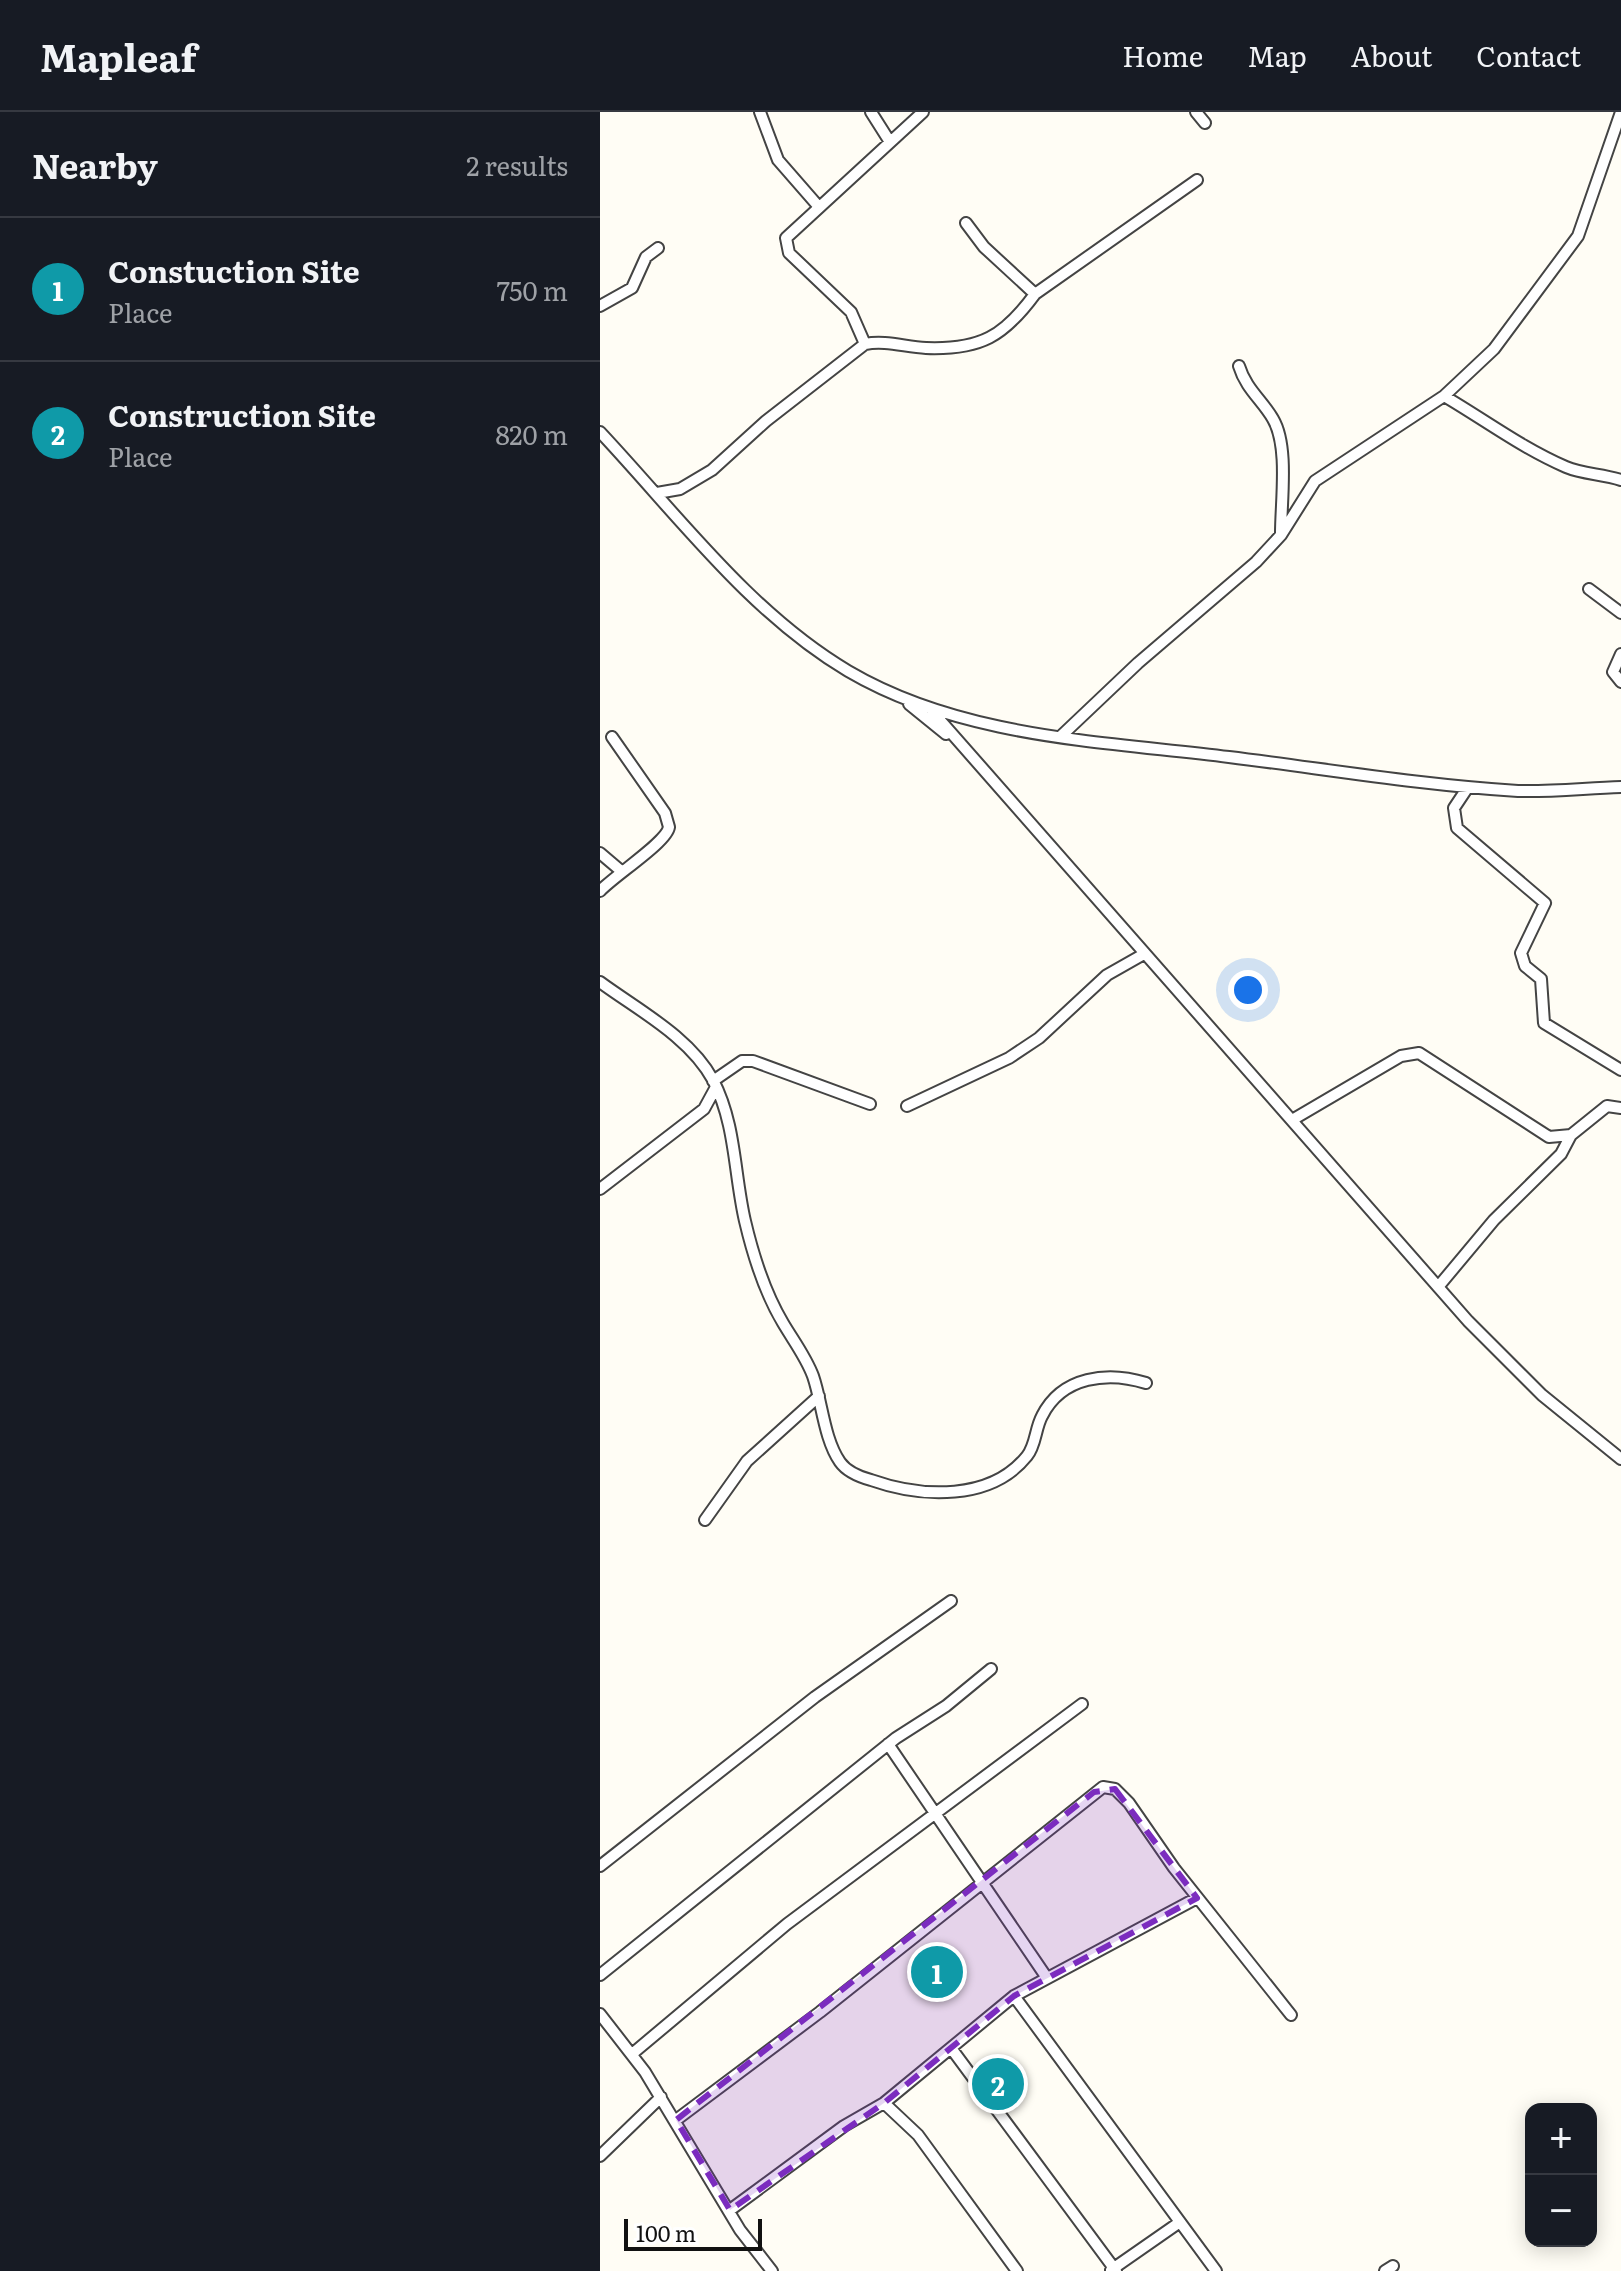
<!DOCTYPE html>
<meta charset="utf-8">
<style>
body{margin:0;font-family:Literata,serif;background:#20242c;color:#f1f3f6}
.controls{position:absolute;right:24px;bottom:24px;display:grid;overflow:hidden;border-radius:16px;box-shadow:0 4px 20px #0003}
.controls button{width:72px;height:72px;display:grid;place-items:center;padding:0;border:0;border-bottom:2px solid #363941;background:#171b24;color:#f1f3f6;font:40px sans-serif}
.scale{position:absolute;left:24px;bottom:20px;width:138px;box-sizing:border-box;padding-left:8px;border:4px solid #111;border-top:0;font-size:22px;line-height:28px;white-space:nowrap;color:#111;-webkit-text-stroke:6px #fff;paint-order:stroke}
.you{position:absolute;left:648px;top:878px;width:28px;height:28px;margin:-20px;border:6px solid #fff;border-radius:50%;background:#1a73e8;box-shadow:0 0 0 12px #1a73e833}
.badge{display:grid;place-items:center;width:52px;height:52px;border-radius:50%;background:#0b8043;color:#fff;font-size:26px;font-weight:700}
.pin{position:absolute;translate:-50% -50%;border:4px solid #fff;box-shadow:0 2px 8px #0006}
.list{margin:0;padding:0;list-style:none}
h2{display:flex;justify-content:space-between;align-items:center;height:104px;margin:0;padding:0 32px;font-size:34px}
h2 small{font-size:26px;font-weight:400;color:#9ea1a6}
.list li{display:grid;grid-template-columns:52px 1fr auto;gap:24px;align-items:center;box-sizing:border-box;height:144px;padding:0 32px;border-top:2px solid #363941}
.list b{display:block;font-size:30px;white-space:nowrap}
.list p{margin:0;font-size:26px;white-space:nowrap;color:#9ea1a6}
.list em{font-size:26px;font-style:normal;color:#9ea1a6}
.map{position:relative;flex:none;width:1021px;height:2159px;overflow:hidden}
header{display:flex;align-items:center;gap:48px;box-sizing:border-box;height:112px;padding:0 40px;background:#171b24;border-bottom:2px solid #363941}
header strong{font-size:38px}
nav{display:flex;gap:44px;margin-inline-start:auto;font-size:28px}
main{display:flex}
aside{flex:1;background:#171b24}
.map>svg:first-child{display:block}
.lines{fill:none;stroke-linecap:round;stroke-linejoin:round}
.minor-casing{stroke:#444;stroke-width:14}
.minor{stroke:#fff;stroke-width:10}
.marked{fill:#7b2cbf;fill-opacity:0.2;stroke:#7b2cbf;stroke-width:6;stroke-dasharray:16 10;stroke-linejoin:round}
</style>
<header>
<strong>Mapleaf</strong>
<nav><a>Home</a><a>Map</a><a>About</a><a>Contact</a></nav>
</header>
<main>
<aside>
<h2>Nearby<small>2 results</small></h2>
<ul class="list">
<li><span class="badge" style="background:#0f9aa8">1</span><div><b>Constuction Site</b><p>Place</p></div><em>750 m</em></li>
<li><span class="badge" style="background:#0f9aa8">2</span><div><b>Construction Site</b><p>Place</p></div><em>820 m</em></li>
</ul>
</aside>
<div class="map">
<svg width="1021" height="2159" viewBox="0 0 1021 2159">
<rect width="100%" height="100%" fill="#fffdf5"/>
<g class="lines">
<g class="minor-casing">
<path id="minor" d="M 160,0 L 178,48 L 219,95
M 271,0 L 290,30
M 596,0 L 605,11
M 435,182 L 597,68
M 0,194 L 32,176 L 46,145 L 58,136
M 265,232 L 251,200 L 189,141 L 186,126 L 323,0
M 639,254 C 646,277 662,288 673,307 C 689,334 681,389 681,421
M 844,284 C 885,308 922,336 966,355 C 982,362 1003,362 1021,368
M 0,320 C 77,402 150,501 248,559 C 362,626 501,629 629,645 C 726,657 821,673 918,679 C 952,680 987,676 1021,675
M 57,381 L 80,377 L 112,358 L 166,309 L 265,232 C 286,228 305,235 326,236 C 381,238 404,224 435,182 L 384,135 L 366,111
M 989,477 L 1021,501
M 1021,542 L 1013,560 L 1021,570
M 309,592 L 346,622
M 332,599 L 868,1209 L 942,1283 L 1021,1347
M 460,625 L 538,551 L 656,450 L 681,423 L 715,369 L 844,284 L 894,237 L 978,124 L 1021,0
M 868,675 L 854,696 L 857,716 L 945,791 L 921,841 L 925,854 L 941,867 L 944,911 L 1021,958
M 0,741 L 20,758
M 0,779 C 15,763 67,730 69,715 L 65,701 L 12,625
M 0,870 C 38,898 90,925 113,968 C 136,1012 134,1062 145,1109 C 153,1143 165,1181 183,1211 C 193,1228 206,1245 213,1264 C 222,1290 224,1327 240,1350 C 247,1360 260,1365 271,1368 C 322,1386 391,1389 427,1344 C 436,1333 435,1317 442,1304 C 462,1264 508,1259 546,1271
M 113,969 L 142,949 L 153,949 L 270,992
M 307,994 L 409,946 L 439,926 L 507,863 L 544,842
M 692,1008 L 801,944 L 819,941 L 949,1025 L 971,1023
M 0,1077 L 104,997 L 116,975
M 838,1175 L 894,1108 L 961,1042 L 971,1023 L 1007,994 L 1021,996
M 105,1408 L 147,1349 L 219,1284
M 288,1632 L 447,1866
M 0,1754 L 215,1585 L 351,1489
M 0,1863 L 296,1626 L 346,1594 L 391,1557
M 414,1884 L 616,2159
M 0,1902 L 45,1960 L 140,2118 L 172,2159
M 351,1936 L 516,2159
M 32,1942 L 187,1812 L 482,1592
M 284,1991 L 318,2023 L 417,2159
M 76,2008 L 220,1900 L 503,1675 L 515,1677 L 529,1691 L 574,1756 L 691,1903
M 0,2044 L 61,1985
M 130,2098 L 244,2014 L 284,1991 L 414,1884 L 597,1786
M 511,2158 L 580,2110
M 785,2159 L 793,2154"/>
</g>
<use href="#minor" class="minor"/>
</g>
<path class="marked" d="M 515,1677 L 597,1786 L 414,1884 L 284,1991 L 130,2098 L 76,2008 L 494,1680 Z"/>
</svg>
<div class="controls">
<button>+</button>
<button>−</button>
</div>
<div class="scale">100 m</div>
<div class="you"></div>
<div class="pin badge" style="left:337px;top:1860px;background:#0f9aa8">1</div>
<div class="pin badge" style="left:398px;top:1972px;background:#0f9aa8">2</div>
</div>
</main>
